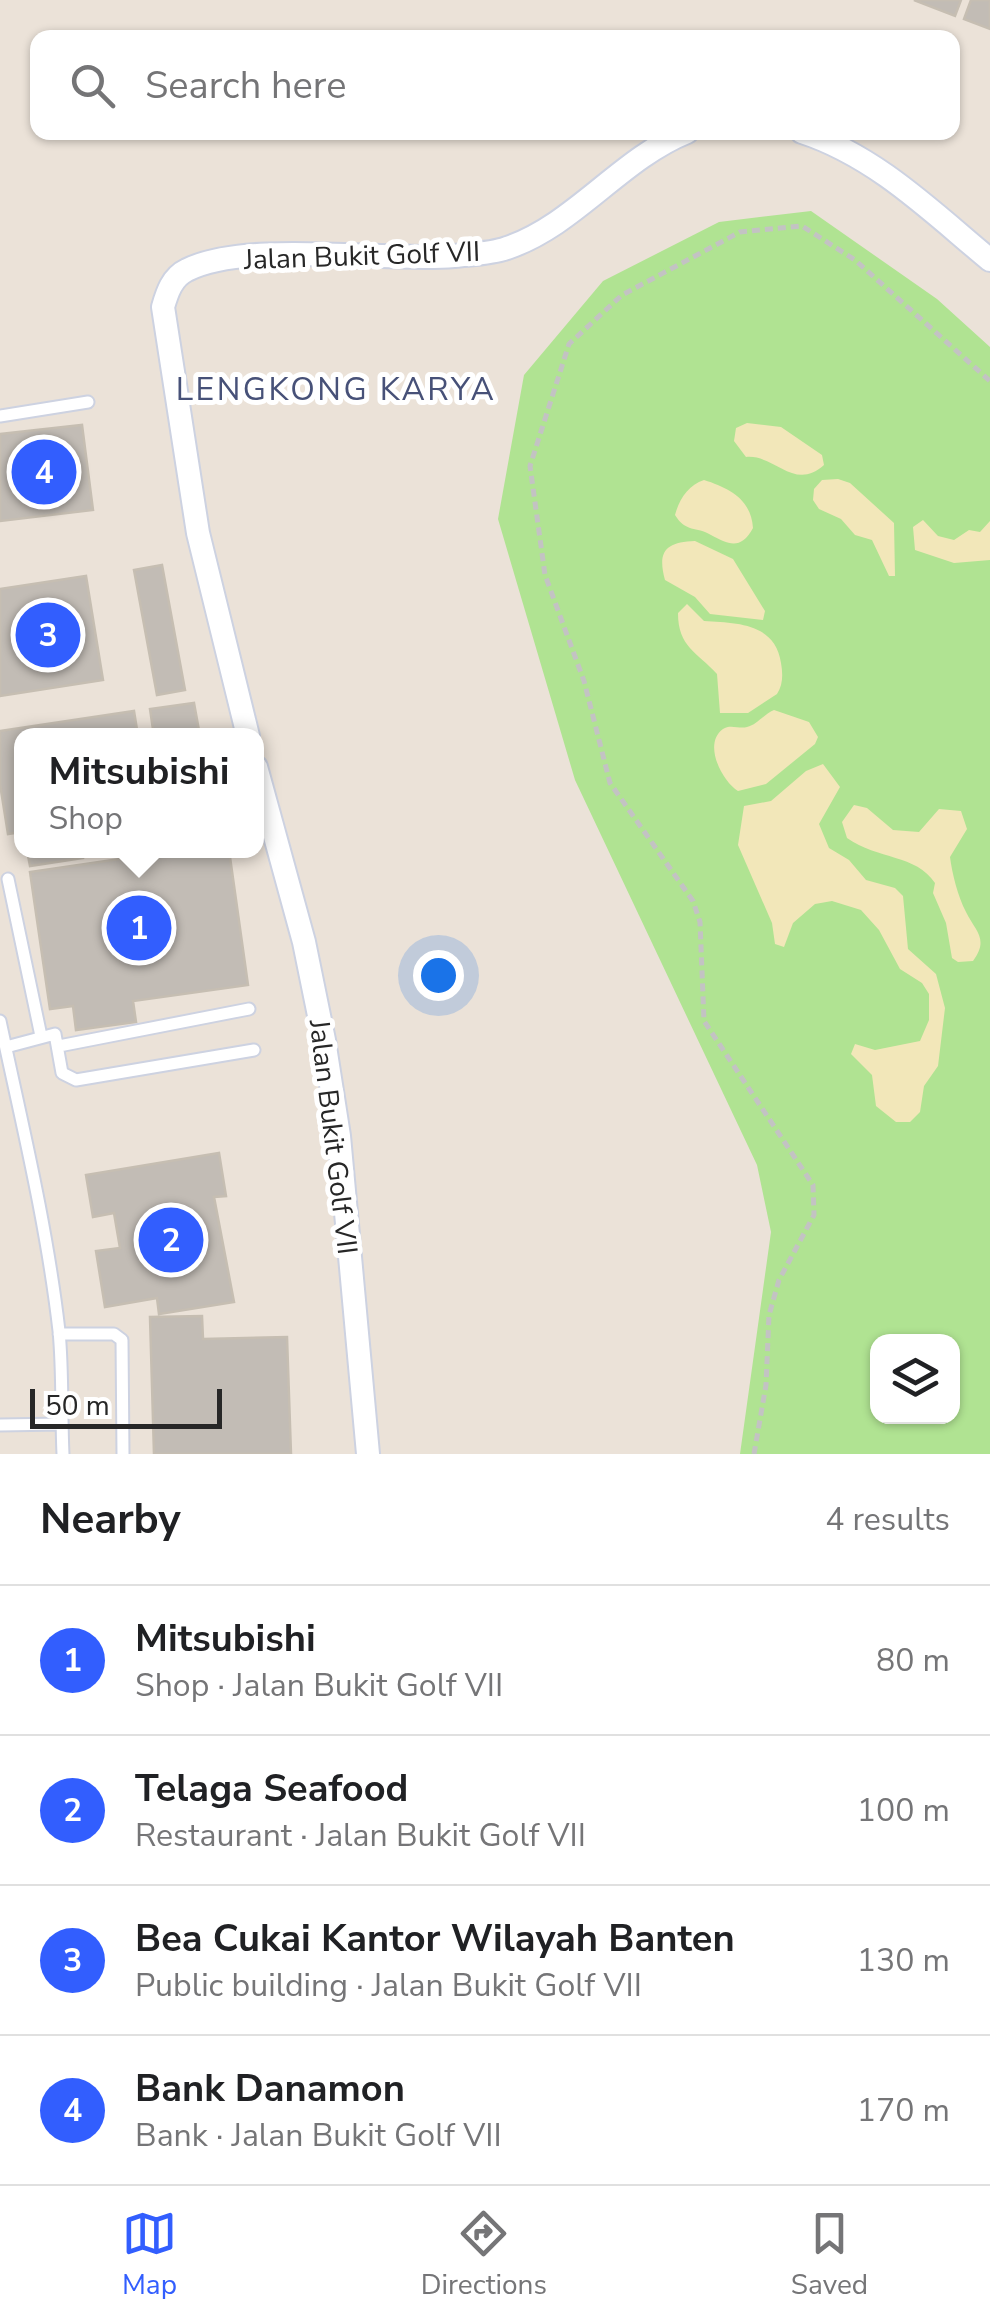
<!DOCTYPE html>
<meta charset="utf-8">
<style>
body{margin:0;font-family:"Nunito Sans",sans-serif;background:#f6f6f6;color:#202124}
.controls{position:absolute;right:30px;bottom:30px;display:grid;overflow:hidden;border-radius:20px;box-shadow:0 2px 8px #0004}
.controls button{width:90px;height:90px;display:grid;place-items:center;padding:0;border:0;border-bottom:2px solid #e0e0e0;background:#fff;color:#202124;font:50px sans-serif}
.scale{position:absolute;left:30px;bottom:25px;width:192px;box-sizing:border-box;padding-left:10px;border:5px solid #272727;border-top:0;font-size:28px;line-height:35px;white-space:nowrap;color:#272727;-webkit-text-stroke:8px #fff;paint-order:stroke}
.you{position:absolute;left:438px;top:975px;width:35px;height:35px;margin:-25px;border:8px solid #fff;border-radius:50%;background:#1a73e8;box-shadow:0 0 0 15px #1a73e833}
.badge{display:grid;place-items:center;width:65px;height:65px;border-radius:50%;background:#325efe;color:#fff;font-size:32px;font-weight:700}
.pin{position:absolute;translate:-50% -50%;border:5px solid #fff;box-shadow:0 2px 10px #0006}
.popup{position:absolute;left:14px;top:728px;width:250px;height:130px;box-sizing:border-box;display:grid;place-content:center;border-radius:20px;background:#fff;filter:drop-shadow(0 2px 8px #0005);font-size:32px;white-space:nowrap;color:#757577}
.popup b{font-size:38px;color:#202124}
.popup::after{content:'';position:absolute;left:50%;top:100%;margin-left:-20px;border:20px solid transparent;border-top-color:#fff}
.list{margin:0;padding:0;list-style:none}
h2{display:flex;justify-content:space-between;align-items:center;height:130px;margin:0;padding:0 40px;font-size:42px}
h2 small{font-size:32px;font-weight:400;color:#757577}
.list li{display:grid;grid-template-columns:65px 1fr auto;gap:30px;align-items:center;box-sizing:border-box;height:150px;padding:0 40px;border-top:2px solid #e0e0e0}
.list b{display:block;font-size:38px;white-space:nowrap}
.list p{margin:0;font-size:32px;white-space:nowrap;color:#757577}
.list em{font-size:32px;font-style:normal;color:#757577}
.icon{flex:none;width:55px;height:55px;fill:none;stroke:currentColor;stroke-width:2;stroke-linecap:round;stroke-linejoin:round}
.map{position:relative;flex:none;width:990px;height:1454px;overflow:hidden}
.search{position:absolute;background:#fff;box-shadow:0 2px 8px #0004;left:30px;right:30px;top:30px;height:110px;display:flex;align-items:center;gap:25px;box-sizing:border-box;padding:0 35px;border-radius:20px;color:#757577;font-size:38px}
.sheet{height:730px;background:#fff}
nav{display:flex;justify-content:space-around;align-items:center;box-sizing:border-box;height:140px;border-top:2px solid #e0e0e0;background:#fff;font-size:28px;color:#757577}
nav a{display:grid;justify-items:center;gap:5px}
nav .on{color:#325efe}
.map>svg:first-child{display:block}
.green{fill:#b0e392;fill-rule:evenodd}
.sand{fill:#f2e7b9}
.building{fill:#c2bcb5;stroke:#c6beb2;stroke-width:2.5}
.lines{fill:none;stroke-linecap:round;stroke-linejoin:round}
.lane-casing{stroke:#cdd2e1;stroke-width:15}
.street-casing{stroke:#cdd2e1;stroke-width:26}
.path{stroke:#c3c3c3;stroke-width:5;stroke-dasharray:8 5;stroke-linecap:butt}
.lane{stroke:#fff;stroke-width:11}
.street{stroke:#fff;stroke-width:22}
.labels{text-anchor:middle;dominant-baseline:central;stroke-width:10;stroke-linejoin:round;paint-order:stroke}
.street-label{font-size:28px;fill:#272727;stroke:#fff}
.quarter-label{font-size:32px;letter-spacing:2.5px;fill:#475178;stroke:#fff}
</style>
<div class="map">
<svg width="990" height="1454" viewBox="0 0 990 1454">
<rect width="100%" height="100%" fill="#ebe2d8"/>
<path class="green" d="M 811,211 L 937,299 L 990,347 L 990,1454 L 740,1454 L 771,1232 L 757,1165 L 575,780 L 498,519 L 524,375 L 603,281 L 719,222 ZM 878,1342 L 952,1342 L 952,1416 L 878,1416 Z"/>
<path class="sand" d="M 747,423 L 781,427 L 822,455 L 824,465 C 794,492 775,454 746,457 L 734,441 L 736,428 Z
M 838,479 L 850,483 L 894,523 L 895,576 L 889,576 L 872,540 L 855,535 L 841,519 L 819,509 L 813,500 L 814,489 L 822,480 Z
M 704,480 C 729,488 751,499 753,528 C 741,550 729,545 711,535 C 696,526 686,533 675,515 C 679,500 688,485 704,480 Z
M 923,520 L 938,536 L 954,540 L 969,530 L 980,532 L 990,521 L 990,560 L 954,563 L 915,550 L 913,527 Z
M 695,541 L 733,559 L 765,611 L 763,620 L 710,614 L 695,597 L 665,580 C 657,551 666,542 695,541 Z
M 687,604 L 704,621 C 737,623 775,623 781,663 C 783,674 783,685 777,694 L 748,713 L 720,713 L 717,674 C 697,652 678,647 678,613 Z
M 774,710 L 809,722 L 818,737 L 815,744 L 766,784 L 738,791 C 723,782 702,744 723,729 C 730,724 739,729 747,727 C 757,725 764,714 774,710 Z
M 823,764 L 840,787 L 819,824 L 829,848 L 849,860 L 866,880 L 895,888 L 903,896 L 908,949 L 936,974 L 945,1008 L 938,1066 L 924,1086 L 920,1112 L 910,1122 L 896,1122 L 876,1106 L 872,1075 L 851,1054 L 855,1044 L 875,1050 L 920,1041 L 929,1020 L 929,994 L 922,983 L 900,969 L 879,930 L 861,910 L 832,901 L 815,904 L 793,923 L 784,947 L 775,944 L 772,923 L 738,845 L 744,806 L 771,801 L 806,771 Z
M 854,805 L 867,808 L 893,830 L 919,832 L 939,809 L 961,811 L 967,829 L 950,857 C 952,873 958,897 966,912 C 976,932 989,939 973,961 L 958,962 L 952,958 L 946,923 L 933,893 L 935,883 C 916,854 878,860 847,838 L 842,822 Z"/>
<path class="building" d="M 914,0 L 961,0 L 955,16 Z
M 971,0 L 990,0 L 990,29 L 964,19 Z
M 82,425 L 93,510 L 0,521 L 0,434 Z
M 162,565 L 185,690 L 157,695 L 134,570 Z
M 86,576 L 103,680 L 0,696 L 0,589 Z
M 194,703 L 200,736 L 154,736 L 150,709 Z
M 134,711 L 138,736 L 22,736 L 22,832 L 8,834 L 0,784 L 0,731 Z
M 27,850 L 82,850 L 83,858 L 30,866 Z
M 181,850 L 229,850 L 248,985 L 133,1001 L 136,1022 L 76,1030 L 73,1006 L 50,1009 L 30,872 Z
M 219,1153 L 226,1196 L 214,1197 L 234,1302 L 159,1314 L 157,1298 L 105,1307 L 96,1251 L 120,1248 L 114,1213 L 93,1217 L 86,1175 Z
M 202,1316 L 203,1339 L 287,1337 L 291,1454 L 154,1454 L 150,1317 Z"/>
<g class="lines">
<g class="lane-casing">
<path id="lane" d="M 0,416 L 88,402
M 8,879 L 41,1036
M 0,1021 C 22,1124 47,1226 59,1331 C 63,1372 61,1413 63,1454
M 59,1046 L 249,1009
M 6,1047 L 55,1034 L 62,1073 L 76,1080 L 254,1050
M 59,1334 L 114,1334 L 122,1340 L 123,1454
M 0,1425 L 62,1424"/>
</g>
<g class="street-casing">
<path id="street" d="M 802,132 C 876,156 932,212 990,260
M 248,736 L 198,533 L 163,307 C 167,293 172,277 187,270 C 247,240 384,262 454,256 C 471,254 491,254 507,248 C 575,225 620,159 687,132
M 256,767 L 304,942 L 324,1040 L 339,1136 L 368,1454"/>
</g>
<path class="path" d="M 754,1454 L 766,1385 L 769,1315 L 779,1280 L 814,1215 L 813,1185 L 704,1021 L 700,922 L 693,901 L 610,783 L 584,681 L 545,575 L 530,466 L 569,344 L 622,295 L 740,232 L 802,226 L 855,260 L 990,381"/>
<use href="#lane" class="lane"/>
<use href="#street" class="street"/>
</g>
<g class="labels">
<g class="street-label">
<text transform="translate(362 256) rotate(-2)">Jalan Bukit Golf VII</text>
<text transform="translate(333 1137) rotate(83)">Jalan Bukit Golf VII</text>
</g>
<g class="quarter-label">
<text x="336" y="389">LENGKONG KARYA</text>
</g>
</g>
</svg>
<div class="controls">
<button><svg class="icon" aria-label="layers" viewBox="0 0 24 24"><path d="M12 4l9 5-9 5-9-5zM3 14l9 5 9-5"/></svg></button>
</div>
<div class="scale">50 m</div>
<div class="you"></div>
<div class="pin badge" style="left:139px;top:928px">1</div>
<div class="popup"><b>Mitsubishi</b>Shop</div>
<div class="pin badge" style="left:171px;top:1240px">2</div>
<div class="pin badge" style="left:48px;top:635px">3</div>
<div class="pin badge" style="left:44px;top:472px">4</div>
<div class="search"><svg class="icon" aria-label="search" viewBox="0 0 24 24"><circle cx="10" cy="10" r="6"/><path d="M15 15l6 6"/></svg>Search here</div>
</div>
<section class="sheet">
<h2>Nearby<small>4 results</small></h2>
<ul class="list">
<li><span class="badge">1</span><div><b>Mitsubishi</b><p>Shop · Jalan Bukit Golf VII</p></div><em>80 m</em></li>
<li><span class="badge">2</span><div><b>Telaga Seafood</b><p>Restaurant · Jalan Bukit Golf VII</p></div><em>100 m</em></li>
<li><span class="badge">3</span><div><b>Bea Cukai Kantor Wilayah Banten</b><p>Public building · Jalan Bukit Golf VII</p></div><em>130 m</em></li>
<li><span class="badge">4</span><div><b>Bank Danamon</b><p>Bank · Jalan Bukit Golf VII</p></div><em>170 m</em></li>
</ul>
</section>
<nav>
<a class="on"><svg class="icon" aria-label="map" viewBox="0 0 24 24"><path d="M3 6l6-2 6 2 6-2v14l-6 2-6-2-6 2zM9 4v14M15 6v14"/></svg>Map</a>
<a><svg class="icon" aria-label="directions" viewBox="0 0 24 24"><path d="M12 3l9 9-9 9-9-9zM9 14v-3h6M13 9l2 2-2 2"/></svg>Directions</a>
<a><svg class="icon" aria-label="saved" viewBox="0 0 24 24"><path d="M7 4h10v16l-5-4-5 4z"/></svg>Saved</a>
</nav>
